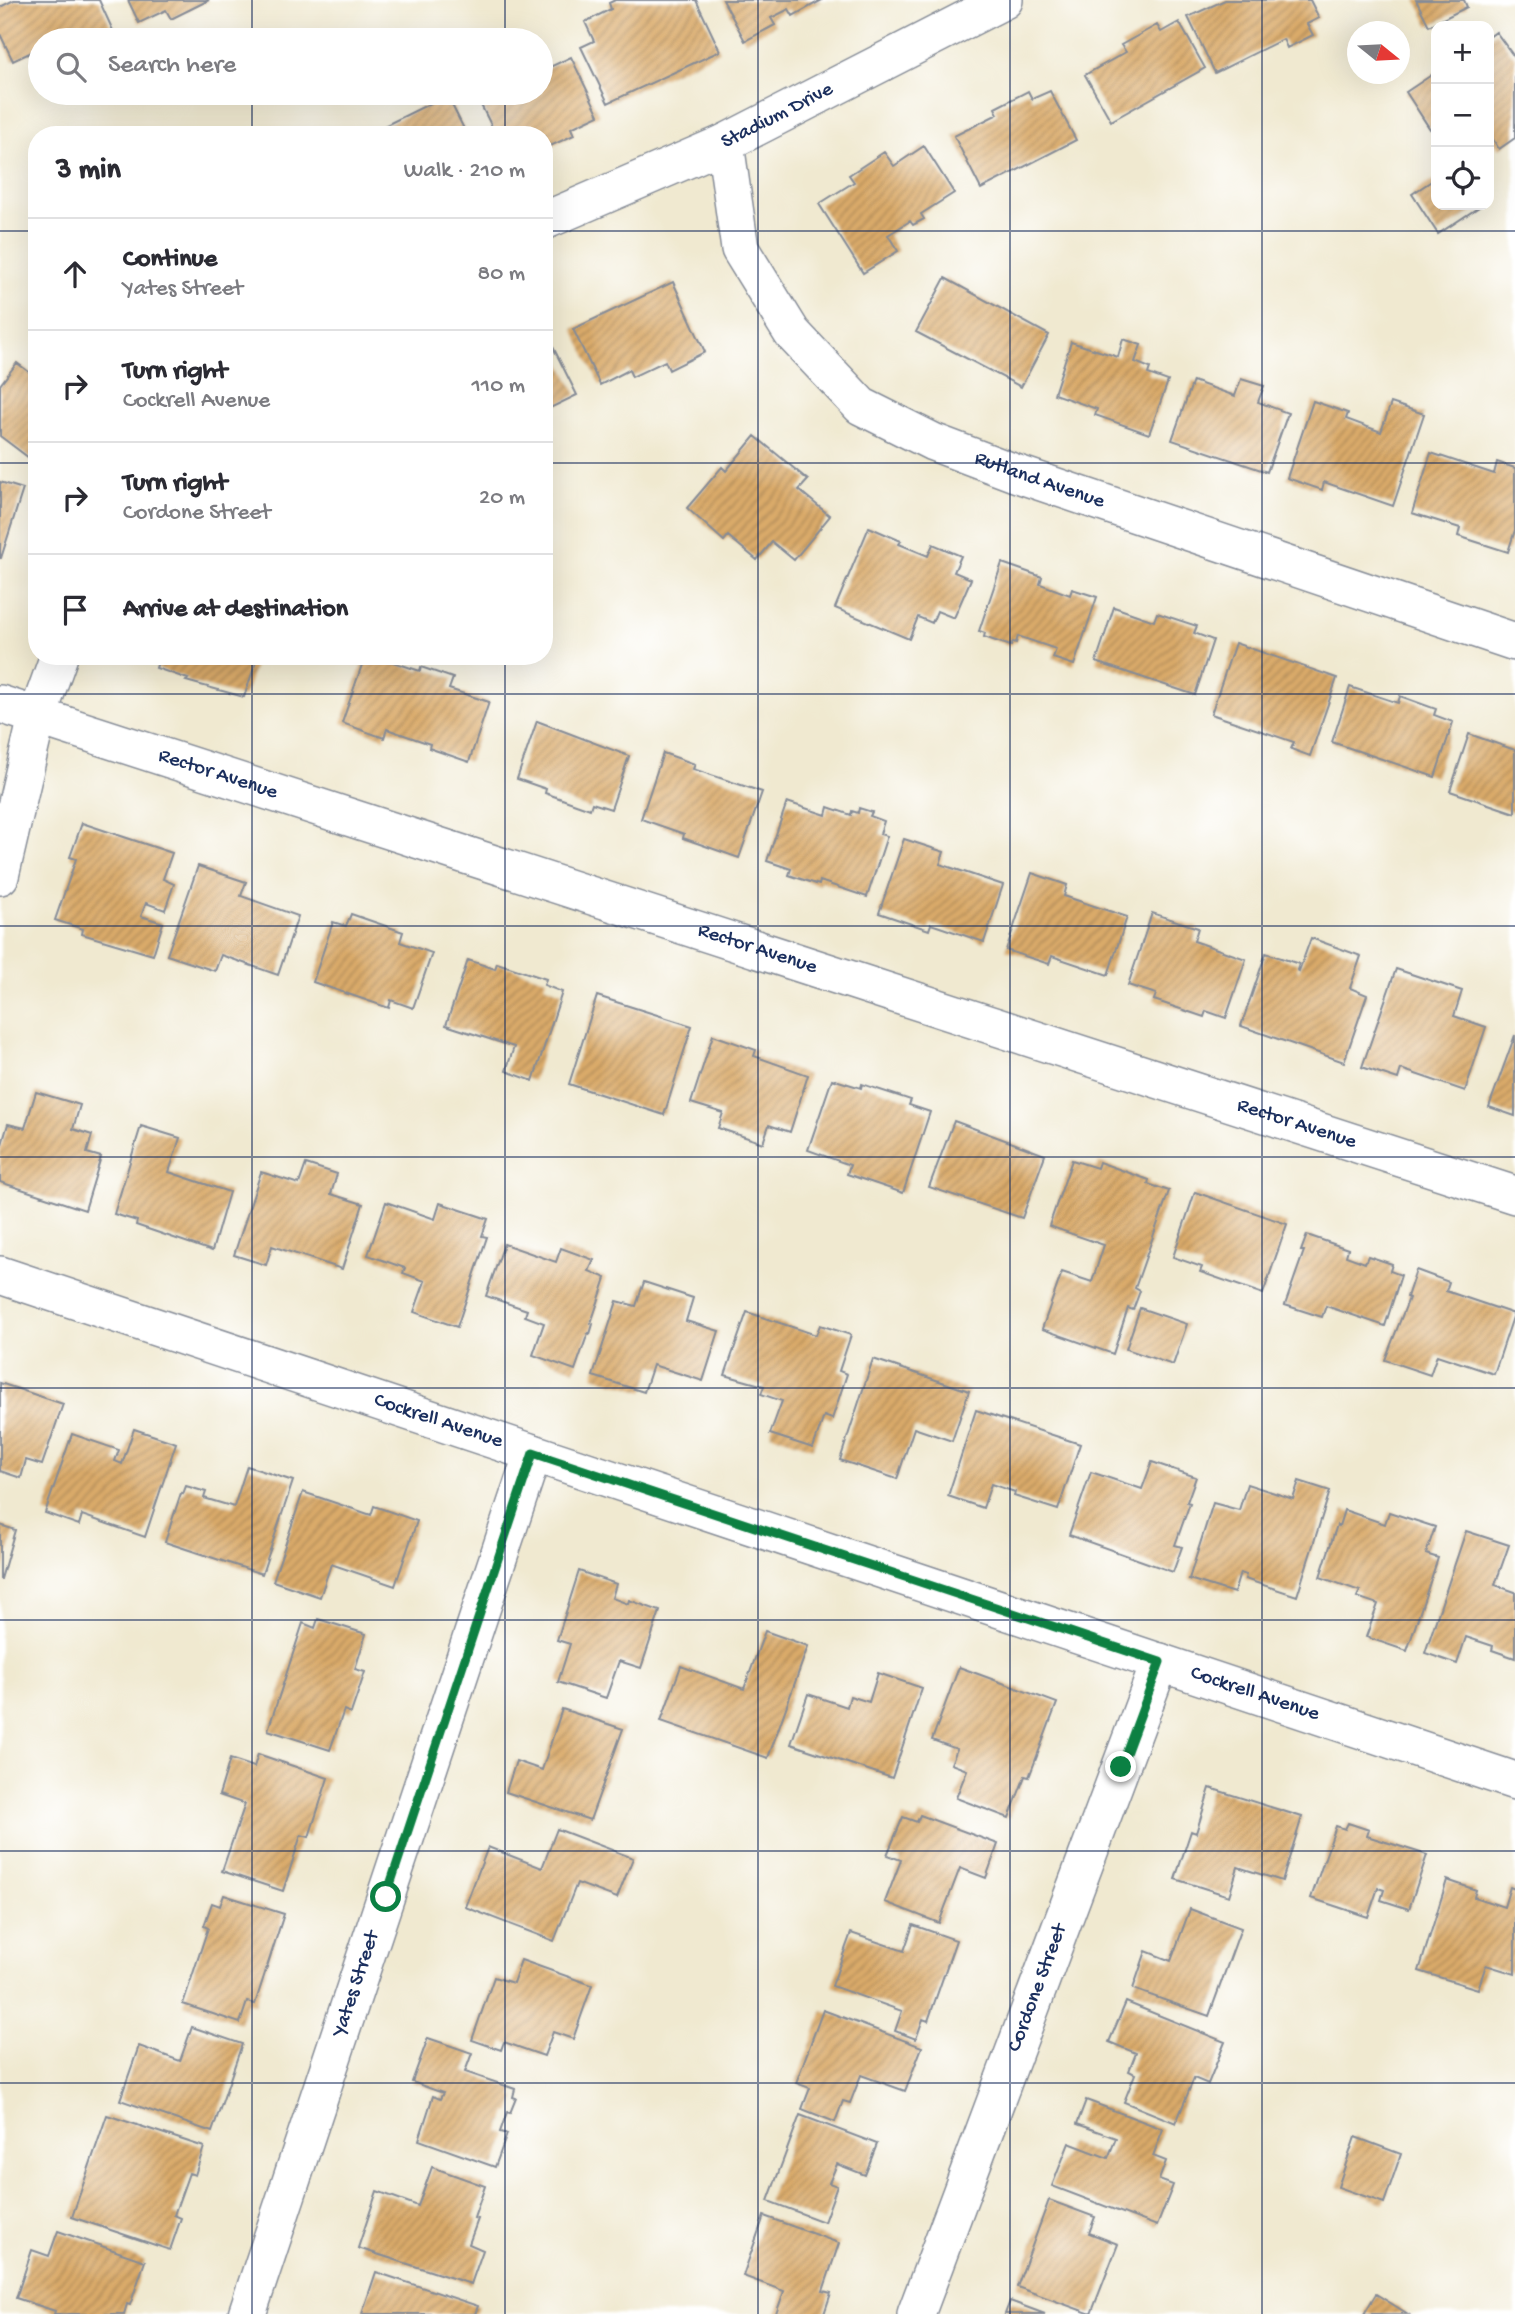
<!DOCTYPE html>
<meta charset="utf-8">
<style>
body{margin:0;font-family:"Gochi Hand",sans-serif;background:#f2f2f3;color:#2b2b33}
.controls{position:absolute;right:21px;top:21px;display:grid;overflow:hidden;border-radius:14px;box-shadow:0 7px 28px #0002}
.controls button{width:63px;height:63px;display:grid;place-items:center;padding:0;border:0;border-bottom:2px solid #e1e1e2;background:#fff;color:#2b2b33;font:35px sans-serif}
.compass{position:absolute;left:1347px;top:21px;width:63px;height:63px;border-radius:50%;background:#fff;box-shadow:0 7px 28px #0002;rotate:108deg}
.stop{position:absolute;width:21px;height:21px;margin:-16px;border:5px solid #0b8043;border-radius:50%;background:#fff}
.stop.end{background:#0b8043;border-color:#fff;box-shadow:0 2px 7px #0008}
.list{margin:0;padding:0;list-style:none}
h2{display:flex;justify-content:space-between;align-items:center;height:91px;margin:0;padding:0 28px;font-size:30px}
h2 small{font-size:23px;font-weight:400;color:#7c7c81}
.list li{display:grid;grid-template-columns:46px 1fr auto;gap:21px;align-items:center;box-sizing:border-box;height:112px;padding:0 28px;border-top:2px solid #e1e1e2}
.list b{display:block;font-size:26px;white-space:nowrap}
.list p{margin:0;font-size:23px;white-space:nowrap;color:#7c7c81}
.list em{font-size:23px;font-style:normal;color:#7c7c81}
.icon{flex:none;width:38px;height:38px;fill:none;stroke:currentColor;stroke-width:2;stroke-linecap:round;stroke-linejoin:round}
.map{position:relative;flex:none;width:1515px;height:2314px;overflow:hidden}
.search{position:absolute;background:#fff;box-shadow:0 7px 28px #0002;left:28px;top:28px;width:525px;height:77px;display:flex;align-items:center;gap:18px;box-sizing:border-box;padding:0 24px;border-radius:38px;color:#7c7c81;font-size:26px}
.panel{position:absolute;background:#fff;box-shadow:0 7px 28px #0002;left:28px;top:126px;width:525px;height:539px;border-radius:28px}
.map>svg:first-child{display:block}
.building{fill:url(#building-hatch)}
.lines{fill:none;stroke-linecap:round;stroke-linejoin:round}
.street-casing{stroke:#868c97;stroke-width:40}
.street{stroke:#fff;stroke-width:37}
.route{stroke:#0b8043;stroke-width:9}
.grid{fill:none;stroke:#1b2f5e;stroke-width:2;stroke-opacity:0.55}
.labels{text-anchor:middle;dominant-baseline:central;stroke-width:5;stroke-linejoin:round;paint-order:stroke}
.street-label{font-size:21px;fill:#1b2f5e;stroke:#fff}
</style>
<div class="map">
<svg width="1515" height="2314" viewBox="0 0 1515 2314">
<defs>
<pattern id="building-hatch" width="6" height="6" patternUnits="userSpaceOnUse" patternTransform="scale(1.75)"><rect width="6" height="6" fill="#daaa69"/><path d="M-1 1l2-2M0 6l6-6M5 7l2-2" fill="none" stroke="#b08b5a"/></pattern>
</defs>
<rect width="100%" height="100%" fill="#fff"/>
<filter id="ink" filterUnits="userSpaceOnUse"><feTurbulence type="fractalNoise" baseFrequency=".0143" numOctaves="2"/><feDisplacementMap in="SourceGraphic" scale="14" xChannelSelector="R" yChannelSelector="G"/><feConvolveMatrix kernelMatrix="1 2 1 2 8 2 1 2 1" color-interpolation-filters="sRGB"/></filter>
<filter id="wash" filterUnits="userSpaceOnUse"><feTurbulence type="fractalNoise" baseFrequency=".00686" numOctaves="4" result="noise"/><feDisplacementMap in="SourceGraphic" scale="28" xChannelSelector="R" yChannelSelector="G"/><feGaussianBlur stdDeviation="1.57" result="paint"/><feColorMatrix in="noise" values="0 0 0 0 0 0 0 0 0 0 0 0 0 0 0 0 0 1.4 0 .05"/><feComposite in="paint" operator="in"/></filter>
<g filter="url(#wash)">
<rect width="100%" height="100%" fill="#f0e9d0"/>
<g id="blocks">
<path class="building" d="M 14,0 L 99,0 L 115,35 L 104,40 L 68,40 L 66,36 L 56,40 L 40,40 L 40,48 L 13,61 L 0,34 L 0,7 Z
M 128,0 L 209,0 L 171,19 L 166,10 L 139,23 Z
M 615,0 L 696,0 L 720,51 L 608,103 L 581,47 L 594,41 L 585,22 L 611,9 L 609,3 Z
M 723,0 L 822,0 L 793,16 L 789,9 L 771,18 L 775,25 L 745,41 Z
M 1225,0 L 1310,0 L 1319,18 L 1307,24 L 1313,35 L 1287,48 L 1283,39 L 1215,73 L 1188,17 Z
M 1416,0 L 1464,0 L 1467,7 L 1429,26 Z
M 1179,22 L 1205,68 L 1111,121 L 1085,75 L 1126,52 L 1121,45 L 1157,25 L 1161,32 Z
M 1496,32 L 1515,58 L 1515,138 L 1499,149 L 1489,133 L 1489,37 Z
M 541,53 L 548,68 L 571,57 L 599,115 L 571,128 L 574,135 L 544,149 L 544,135 L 496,135 L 475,93 L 541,93 Z
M 1436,72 L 1436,125 L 1430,129 L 1406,92 Z
M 1028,91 L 1032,99 L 1050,91 L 1076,140 L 981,189 L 954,136 L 998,114 L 995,108 Z
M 447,95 L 467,135 L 376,135 L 374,131 Z
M 924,146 L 954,193 L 921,214 L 924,219 L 913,225 L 910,221 L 888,235 L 898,251 L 863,273 L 819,204 L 854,182 L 849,175 L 884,152 L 894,166 Z
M 1436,178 L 1436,205 L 1482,205 L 1438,234 L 1412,194 Z
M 945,278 L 1049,335 L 1021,387 L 916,332 Z
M 673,282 L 705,352 L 669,370 L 665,361 L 632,377 L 629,370 L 600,385 L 573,329 Z
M 1123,339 L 1141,345 L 1135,362 L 1150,368 L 1148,374 L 1168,381 L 1149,434 L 1095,415 L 1097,409 L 1054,394 L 1071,342 L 1118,357 Z
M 550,341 L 577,395 L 544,411 L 544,344 Z
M 17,363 L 37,378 L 37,464 L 0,436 L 0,385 Z
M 1241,379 L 1264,386 L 1258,402 L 1288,413 L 1267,472 L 1172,440 L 1193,381 L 1235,396 Z
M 1313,401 L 1348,413 L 1346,419 L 1381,432 L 1391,403 L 1424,414 L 1393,506 L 1324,482 L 1322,490 L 1287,478 Z
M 755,436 L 808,480 L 799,490 L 830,516 L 794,560 L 772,542 L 757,560 L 728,536 L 724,541 L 687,508 L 722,467 L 726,471 Z
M 1431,453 L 1494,474 L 1497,462 L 1515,468 L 1515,530 L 1508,552 L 1458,536 L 1460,528 L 1412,513 Z
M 0,482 L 23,489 L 1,558 L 0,558 Z
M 869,527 L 901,541 L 899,544 L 928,556 L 933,544 L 961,556 L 954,572 L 971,579 L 954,618 L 937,611 L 932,623 L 918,617 L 909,639 L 835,608 Z
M 1002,563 L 1042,577 L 1040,584 L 1070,595 L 1072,589 L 1097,597 L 1074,665 L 1053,658 L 1056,649 L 1018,636 L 1016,643 L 1013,642 L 1011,646 L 984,637 L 985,633 L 979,631 Z
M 1114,607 L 1154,621 L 1157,613 L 1197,626 L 1194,633 L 1213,640 L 1195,695 L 1096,662 Z
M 1235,643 L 1337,678 L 1310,756 L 1291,749 L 1294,742 L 1211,714 Z
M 160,656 L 258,656 L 244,697 L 186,681 L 188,679 L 156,668 Z
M 365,656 L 375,656 L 420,671 L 421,667 L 453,678 L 449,689 L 489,702 L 469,762 L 429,748 L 430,744 L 387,729 L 384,738 L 342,723 Z
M 1350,687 L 1398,703 L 1400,696 L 1436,709 L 1434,715 L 1453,722 L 1435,777 L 1332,742 Z
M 537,721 L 629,756 L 611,809 L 592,803 L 590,809 L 545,793 L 546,789 L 517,779 Z
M 1469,734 L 1515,750 L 1515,813 L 1450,791 Z
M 663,753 L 695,764 L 693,769 L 762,792 L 739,858 L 683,838 L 684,834 L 641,819 Z
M 787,802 L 826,815 L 828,807 L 851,815 L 852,811 L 858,813 L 859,808 L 872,812 L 870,816 L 884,821 L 880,834 L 887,836 L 867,897 L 820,881 L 819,885 L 789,875 L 791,869 L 767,861 Z
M 82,823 L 172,853 L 163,879 L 174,884 L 165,910 L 146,903 L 141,916 L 163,923 L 153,955 L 82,934 L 83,929 L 55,920 L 76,859 L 70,857 Z
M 904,839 L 944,852 L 940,864 L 1003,885 L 984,942 L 931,924 L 929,930 L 879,913 Z
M 198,866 L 246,882 L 241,896 L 298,916 L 278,975 L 221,955 L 215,971 L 167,955 Z
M 1032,873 L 1067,885 L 1064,896 L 1127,917 L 1108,975 L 1052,956 L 1049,964 L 1006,950 Z
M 1152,913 L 1198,928 L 1194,941 L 1246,959 L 1226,1018 L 1206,1011 L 1204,1017 L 1154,1000 L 1156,994 L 1128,985 Z
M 351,914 L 403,932 L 400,942 L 432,953 L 413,1008 L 391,1000 L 389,1008 L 313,982 L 333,922 L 346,926 Z
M 1311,938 L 1361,956 L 1350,988 L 1367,995 L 1344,1062 L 1241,1026 L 1266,953 L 1299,964 L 1297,970 L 1299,971 Z
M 468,960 L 495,969 L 497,963 L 546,979 L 544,985 L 562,992 L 533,1081 L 506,1071 L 514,1047 L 446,1025 Z
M 1396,969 L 1462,991 L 1454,1016 L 1486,1027 L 1465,1091 L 1401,1069 L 1398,1079 L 1362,1067 Z
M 597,996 L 692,1026 L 664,1115 L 569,1084 Z
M 713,1035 L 756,1050 L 754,1056 L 808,1075 L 790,1132 L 769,1125 L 763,1143 L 718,1128 L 723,1113 L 691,1103 Z
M 1515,1035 L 1515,1116 L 1489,1107 Z
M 832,1079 L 861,1088 L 862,1084 L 911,1100 L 909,1105 L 930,1112 L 903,1193 L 847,1174 L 850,1165 L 808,1150 Z
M 36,1092 L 80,1105 L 73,1129 L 92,1135 L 87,1153 L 101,1157 L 85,1210 L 0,1182 L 0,1151 L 8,1124 L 25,1128 Z
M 954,1121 L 1045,1155 L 1022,1218 L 929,1187 Z
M 141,1126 L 180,1138 L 169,1172 L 229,1192 L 212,1251 L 136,1225 L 137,1221 L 114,1214 Z
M 1072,1160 L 1097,1168 L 1099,1162 L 1149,1180 L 1148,1184 L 1169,1191 L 1135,1288 L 1140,1291 L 1133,1310 L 1128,1308 L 1113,1354 L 1042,1329 L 1062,1272 L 1092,1282 L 1104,1245 L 1049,1226 Z
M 306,1164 L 337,1174 L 331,1194 L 363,1204 L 342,1269 L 272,1246 L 266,1265 L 234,1255 L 261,1172 L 299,1184 Z
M 1195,1192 L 1287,1224 L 1263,1294 L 1200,1272 L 1202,1267 L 1173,1257 Z
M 386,1202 L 435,1219 L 440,1203 L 488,1219 L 482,1236 L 487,1237 L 457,1327 L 414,1312 L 425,1281 L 403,1273 L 405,1268 L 368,1255 Z
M 1307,1235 L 1348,1249 L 1346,1256 L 1365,1263 L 1368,1256 L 1392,1264 L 1390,1271 L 1401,1275 L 1385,1326 L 1326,1306 L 1322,1317 L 1285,1305 L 1304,1251 L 1301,1251 Z
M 504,1244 L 556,1262 L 561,1248 L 594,1260 L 589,1271 L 606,1278 L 591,1323 L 593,1324 L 590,1334 L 588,1333 L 575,1370 L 533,1355 L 544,1323 L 525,1316 L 527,1310 L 486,1296 Z
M 1416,1270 L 1449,1282 L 1446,1291 L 1514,1314 L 1494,1374 L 1437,1355 L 1430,1375 L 1385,1360 L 1409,1298 L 1407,1297 Z
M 644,1282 L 693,1298 L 686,1321 L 719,1331 L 703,1381 L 653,1365 L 644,1392 L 593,1376 L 617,1301 L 636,1306 Z
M 1140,1308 L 1187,1324 L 1173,1365 L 1126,1349 Z
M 747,1312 L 816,1335 L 820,1325 L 851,1335 L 839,1371 L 847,1374 L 832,1419 L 824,1416 L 813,1448 L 770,1434 L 782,1401 L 761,1394 L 764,1386 L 725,1375 Z
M 873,1359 L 969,1391 L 952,1441 L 914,1428 L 897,1479 L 840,1460 Z
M 0,1383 L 63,1404 L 42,1465 L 26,1460 L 21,1478 L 0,1471 Z
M 976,1410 L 1080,1444 L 1058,1510 L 1014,1496 L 1015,1492 L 991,1484 L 983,1508 L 948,1496 Z
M 134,1429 L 176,1443 L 145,1537 L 82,1515 L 79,1525 L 45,1513 L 72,1434 L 119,1450 L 115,1461 L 122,1464 Z
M 1152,1462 L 1196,1477 L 1187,1502 L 1190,1503 L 1175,1545 L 1182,1547 L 1173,1572 L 1069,1535 L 1091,1472 L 1142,1489 Z
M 247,1466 L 293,1481 L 262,1574 L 165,1542 L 181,1493 L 183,1494 L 186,1486 L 206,1492 L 204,1498 L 234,1507 Z
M 1299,1481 L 1330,1491 L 1297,1596 L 1245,1579 L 1246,1575 L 1240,1573 L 1234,1593 L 1189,1579 L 1213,1503 L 1239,1510 L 1247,1484 L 1293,1499 Z
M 303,1492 L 371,1515 L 374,1506 L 417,1521 L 395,1586 L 331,1564 L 320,1597 L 273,1581 Z
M 1344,1510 L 1385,1524 L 1389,1512 L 1435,1527 L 1426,1554 L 1438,1558 L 1407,1651 L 1366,1637 L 1378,1604 L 1357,1597 L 1360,1591 L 1320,1577 L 1337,1525 L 1339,1526 Z
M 0,1525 L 15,1530 L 1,1579 L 0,1579 Z
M 1466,1531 L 1509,1545 L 1495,1585 L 1515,1592 L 1515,1658 L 1492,1650 L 1493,1646 L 1466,1637 L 1457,1664 L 1425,1653 Z
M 579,1571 L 616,1584 L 612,1598 L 628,1604 L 629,1600 L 660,1611 L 641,1668 L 619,1661 L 606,1698 L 558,1682 L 570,1644 L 557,1640 Z
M 318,1619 L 366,1634 L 355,1669 L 365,1672 L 351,1713 L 344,1710 L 330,1750 L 268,1730 L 303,1623 L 315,1628 Z
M 765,1631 L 808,1646 L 768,1758 L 661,1721 L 681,1666 L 744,1689 Z
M 959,1667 L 1057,1703 L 1029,1777 L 1025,1776 L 1009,1818 L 956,1798 L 967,1770 L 951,1764 L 957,1749 L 932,1740 Z
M 878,1673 L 922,1688 L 892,1778 L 791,1744 L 808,1694 L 847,1707 L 850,1696 L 869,1702 Z
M 562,1709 L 623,1729 L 590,1820 L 506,1792 L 516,1761 L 542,1770 Z
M 258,1754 L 328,1778 L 309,1837 L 301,1835 L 283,1891 L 222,1871 L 245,1804 L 219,1795 L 230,1759 L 254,1767 Z
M 1210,1788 L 1302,1817 L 1282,1881 L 1238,1867 L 1229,1896 L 1175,1879 L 1191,1831 L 1196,1833 Z
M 920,1815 L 998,1844 L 986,1878 L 960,1868 L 939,1923 L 885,1902 L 901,1860 L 887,1855 L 903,1817 L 917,1822 Z
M 1348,1823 L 1369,1830 L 1367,1836 L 1427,1855 L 1409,1909 L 1381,1900 L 1384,1890 L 1378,1888 L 1368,1917 L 1311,1898 L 1336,1826 L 1345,1829 Z
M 557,1829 L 633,1858 L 617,1898 L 577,1883 L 554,1941 L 465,1907 L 488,1847 L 542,1868 Z
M 1447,1880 L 1476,1890 L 1474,1897 L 1504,1907 L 1510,1887 L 1515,1889 L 1515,1974 L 1486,1965 L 1478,1989 L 1419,1971 Z
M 224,1895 L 284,1914 L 255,2004 L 247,2002 L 240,2023 L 183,2004 L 208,1928 L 204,1926 L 212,1903 L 220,1906 Z
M 1190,1909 L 1241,1928 L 1209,2016 L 1133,1989 L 1146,1951 L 1171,1961 Z
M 913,1925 L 956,1940 L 928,2021 L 923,2019 L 916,2039 L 895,2031 L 902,2011 L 832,1986 L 851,1933 L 904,1951 Z
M 521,1960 L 592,1985 L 573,2039 L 553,2032 L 544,2056 L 504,2042 L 501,2050 L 472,2040 L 494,1977 L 513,1983 Z
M 1126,2002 L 1225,2042 L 1208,2084 L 1194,2078 L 1176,2123 L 1124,2102 L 1135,2074 L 1129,2071 L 1136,2053 L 1109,2042 Z
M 823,2010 L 922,2047 L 905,2091 L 861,2075 L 850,2103 L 843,2101 L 835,2122 L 802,2109 L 810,2088 L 796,2083 Z
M 192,2027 L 242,2044 L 212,2132 L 120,2100 L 139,2046 L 180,2061 Z
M 428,2038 L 472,2053 L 465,2072 L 515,2089 L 513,2097 L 516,2098 L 510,2113 L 507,2112 L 500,2132 L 507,2134 L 495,2167 L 419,2140 L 433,2096 L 440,2099 L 443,2093 L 412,2082 Z
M 1086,2100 L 1163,2129 L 1153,2156 L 1166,2161 L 1159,2180 L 1173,2185 L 1157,2226 L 1052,2186 L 1069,2143 L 1108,2158 L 1116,2138 L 1077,2124 Z
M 107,2115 L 204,2147 L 195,2175 L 189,2173 L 174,2215 L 181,2218 L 170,2250 L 72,2217 Z
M 800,2115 L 877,2144 L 865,2175 L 837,2164 L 829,2183 L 837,2186 L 824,2222 L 768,2201 Z
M 1355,2137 L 1401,2154 L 1384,2203 L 1338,2187 Z
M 432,2167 L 485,2186 L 474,2218 L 478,2219 L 469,2244 L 483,2250 L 471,2284 L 358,2248 L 377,2191 L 418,2206 Z
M 1049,2200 L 1095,2217 L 1089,2233 L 1118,2244 L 1091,2314 L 1017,2287 Z
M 764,2216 L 839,2243 L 823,2291 L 831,2293 L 824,2314 L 776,2314 L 784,2291 L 743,2276 Z
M 58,2231 L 145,2261 L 130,2305 L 127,2304 L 124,2314 L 54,2314 L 55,2311 L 16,2298 L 32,2250 L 49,2256 Z
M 376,2272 L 478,2306 L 475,2314 L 362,2314 Z
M 1376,2294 L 1408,2314 L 1364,2314 Z
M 1010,2301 L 1045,2314 L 1005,2314 Z"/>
</g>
</g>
<g filter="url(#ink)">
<use href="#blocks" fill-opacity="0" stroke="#868c97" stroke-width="2"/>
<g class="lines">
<g class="street-casing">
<g id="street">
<path id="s1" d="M 725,143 L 740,249 L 792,333 L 861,406 L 933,442 L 1015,473 L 1515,642"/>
<path id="s2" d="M 544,221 L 725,143 L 1004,0"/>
<path id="s3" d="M 0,704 L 1515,1195"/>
<path d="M 0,876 L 37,717 L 59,656"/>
<path id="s4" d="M 0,1275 L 1515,1781"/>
<path id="s5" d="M 247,2314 L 533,1453"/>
<path id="s6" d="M 916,2314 L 1160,1662"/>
</g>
</g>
<use href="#street" class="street"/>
</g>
</g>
<g class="lines" filter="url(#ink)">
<path class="route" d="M 386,1897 L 533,1453 L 1160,1662 L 1121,1767"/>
</g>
<path class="grid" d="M 252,0 L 252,40M 505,0 L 505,40M 758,0 L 758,2314M 1010,0 L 1010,2314M 1262,0 L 1262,2314M 252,93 L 252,135M 505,93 L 505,135M 0,231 L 37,231M 544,231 L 1515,231M 0,463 L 37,463M 544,463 L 1515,463M 252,656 L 252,2314M 505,656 L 505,2314M 0,694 L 1515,694M 0,926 L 1515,926M 0,1157 L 1515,1157M 0,1388 L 1515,1388M 0,1620 L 1515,1620M 0,1851 L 1515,1851M 0,2083 L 1515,2083"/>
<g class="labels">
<g class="street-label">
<text stroke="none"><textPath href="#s2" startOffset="256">Stadium Drive</textPath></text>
<text stroke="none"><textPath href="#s1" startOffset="500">Rutland Avenue</textPath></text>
<text stroke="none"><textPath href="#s3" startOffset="229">Rector Avenue</textPath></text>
<text stroke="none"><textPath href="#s3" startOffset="796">Rector Avenue</textPath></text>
<text stroke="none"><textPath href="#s3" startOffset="1363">Rector Avenue</textPath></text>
<text stroke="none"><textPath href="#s4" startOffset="462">Cockrell Avenue</textPath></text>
<text stroke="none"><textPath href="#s4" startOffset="1323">Cockrell Avenue</textPath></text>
<text stroke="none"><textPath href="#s5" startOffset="348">Yates Street</textPath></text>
<text stroke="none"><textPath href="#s6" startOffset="348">Cordone Street</textPath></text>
</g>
</g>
</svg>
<div class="controls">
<button>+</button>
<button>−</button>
<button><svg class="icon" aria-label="locate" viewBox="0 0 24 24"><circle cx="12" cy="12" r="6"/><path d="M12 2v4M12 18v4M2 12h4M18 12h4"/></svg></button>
</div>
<svg class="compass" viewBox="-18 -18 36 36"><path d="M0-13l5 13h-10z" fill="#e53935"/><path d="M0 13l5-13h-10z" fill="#7c7c81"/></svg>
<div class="stop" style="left:386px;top:1897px"></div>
<div class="stop end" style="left:1121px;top:1767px"></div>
<div class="search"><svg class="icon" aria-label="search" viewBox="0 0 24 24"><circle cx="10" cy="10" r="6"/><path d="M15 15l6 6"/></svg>Search here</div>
<section class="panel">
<h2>3 min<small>Walk · 210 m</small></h2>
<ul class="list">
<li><svg class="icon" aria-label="ahead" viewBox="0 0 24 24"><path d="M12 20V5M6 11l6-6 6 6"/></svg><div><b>Continue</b><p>Yates Street</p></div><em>80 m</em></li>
<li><svg class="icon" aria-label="right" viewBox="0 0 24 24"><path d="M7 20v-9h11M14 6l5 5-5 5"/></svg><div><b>Turn right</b><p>Cockrell Avenue</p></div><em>110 m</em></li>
<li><svg class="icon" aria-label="right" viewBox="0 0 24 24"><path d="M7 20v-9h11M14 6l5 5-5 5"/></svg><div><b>Turn right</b><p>Cordone Street</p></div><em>20 m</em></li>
<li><svg class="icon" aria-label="arrive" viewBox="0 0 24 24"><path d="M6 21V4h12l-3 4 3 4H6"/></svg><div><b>Arrive at destination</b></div></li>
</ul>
</section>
</div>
